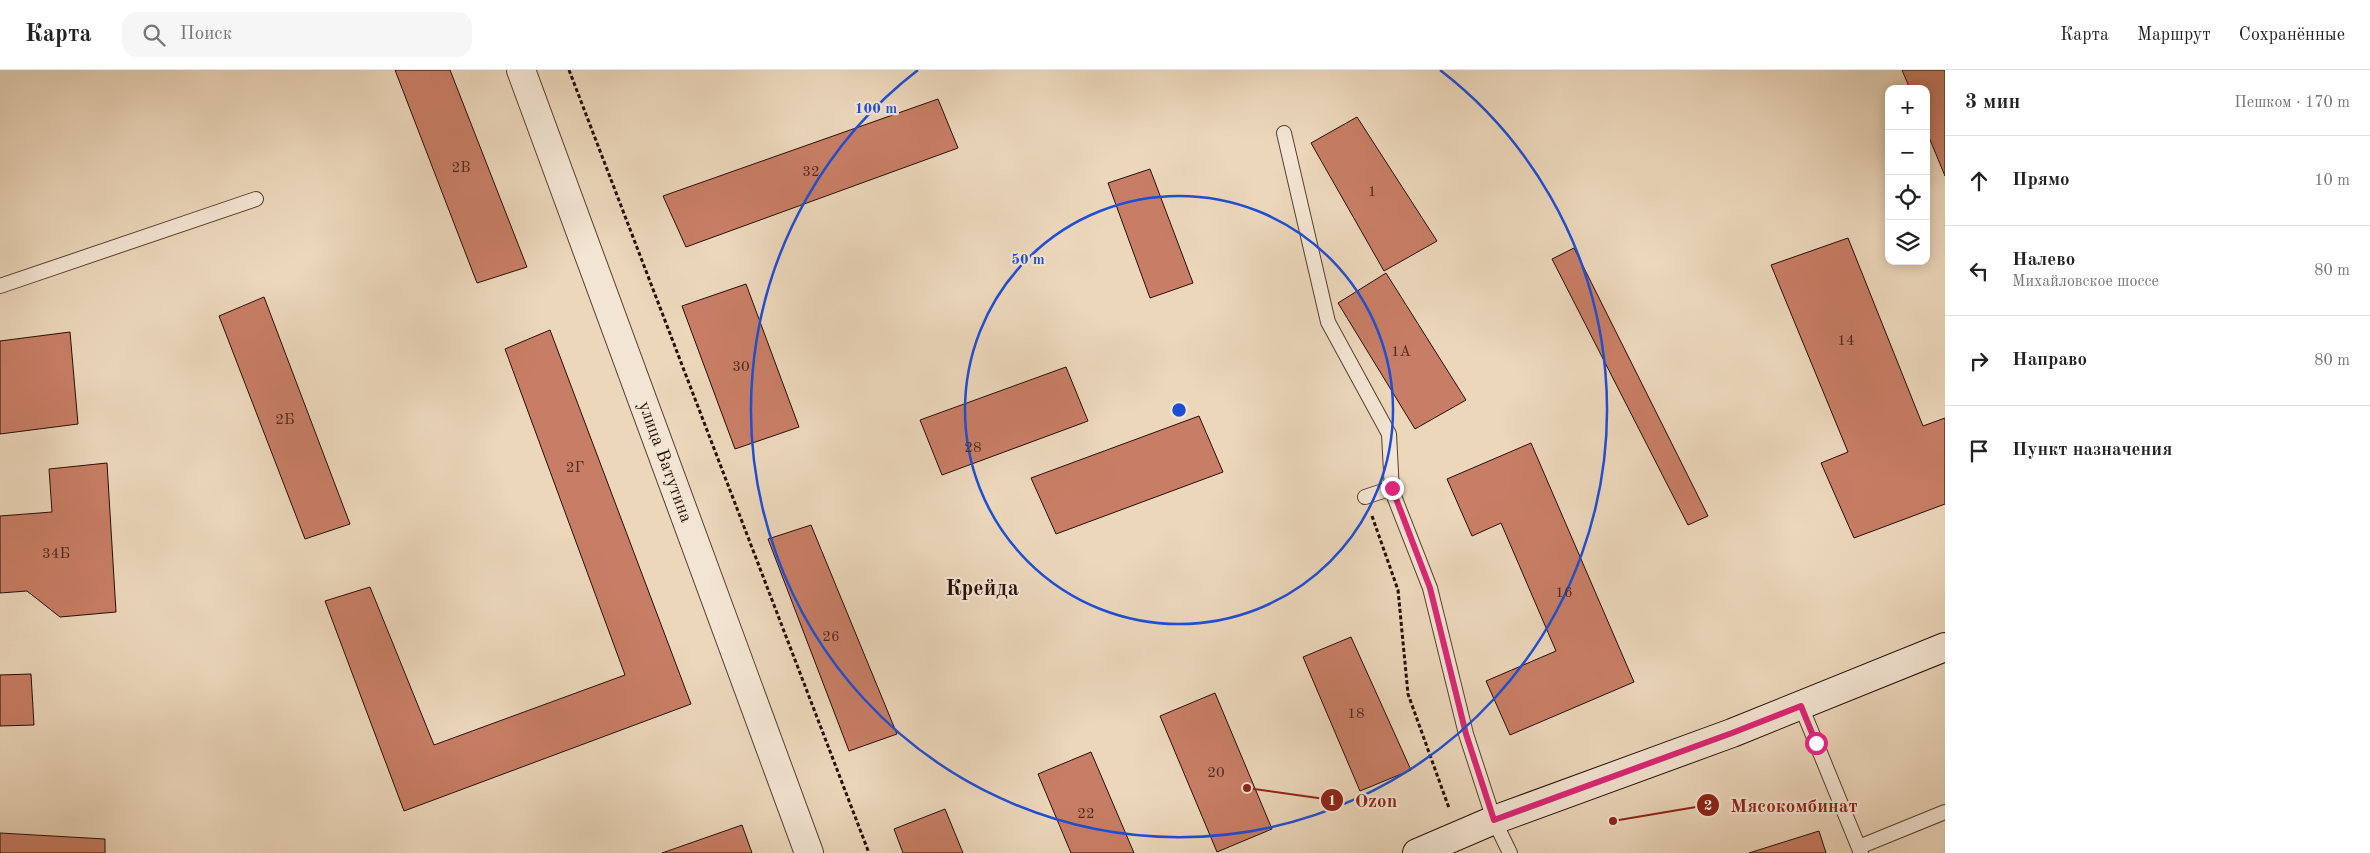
<!DOCTYPE html>
<html lang="ru">
<meta charset="utf-8">
<style>
body{margin:0;font-family:"Old Standard TT",serif;background:#f6f6f6;color:#222}
.controls{position:absolute;right:15px;top:15px;display:grid;overflow:hidden;border-radius:10px;box-shadow:0 2px 12px #0003}
.controls button{width:45px;height:45px;display:grid;place-items:center;padding:0;border:0;border-bottom:1px solid #e0e0e0;background:#fff;color:#222;font:25px sans-serif}
.stop{position:absolute;width:15px;height:15px;margin:-11px;border:4px solid #db2777;border-radius:50%;background:#fff}
.stop.end{background:#db2777;border-color:#fff;box-shadow:0 1px 5px #0008}
.list{margin:0;padding:0;list-style:none}
h2{display:flex;justify-content:space-between;align-items:center;height:65px;margin:0;padding:0 20px;font-size:21px}
h2 small{font-size:16px;font-weight:400;color:#767676}
.list li{display:grid;grid-template-columns:32px 1fr auto;gap:15px;align-items:center;box-sizing:border-box;height:90px;padding:0 20px;border-top:1px solid #e0e0e0}
.list b{display:block;font-size:19px;white-space:nowrap}
.list p{margin:0;font-size:16px;white-space:nowrap;color:#767676}
.list em{font-size:16px;font-style:normal;color:#767676}
.icon{flex:none;width:28px;height:28px;fill:none;stroke:currentColor;stroke-width:2;stroke-linecap:round;stroke-linejoin:round}
.map{position:relative;flex:none;width:1945px;height:783px;overflow:hidden}
header{display:flex;align-items:center;gap:30px;box-sizing:border-box;height:70px;padding:0 25px;background:#fff;border-bottom:1px solid #e0e0e0}
header strong{font-size:24px}
nav{display:flex;gap:28px;margin-inline-start:auto;font-size:18px}
.search{width:350px;height:45px;background:#f6f6f6;display:flex;align-items:center;gap:12px;box-sizing:border-box;padding:0 18px;border-radius:15px;color:#767676;font-size:19px}
main{display:flex}
aside{flex:1;background:#fff}
.map>svg:first-child{display:block}
.building{fill:#c87e66;stroke:#270e02}
.lines{fill:none;stroke-linecap:round;stroke-linejoin:round}
.lane-casing{stroke:#584030;stroke-width:16}
.street-casing{stroke:#584030;stroke-width:30}
.secondary-casing{stroke:#270e02;stroke-width:30}
.path{stroke:#270e02;stroke-width:3;stroke-dasharray:4 2.5;stroke-linecap:butt}
.lane{stroke:#f3e5d3;stroke-width:14}
.street{stroke:#f3e5d3;stroke-width:28}
.secondary{stroke:#f3e5d3;stroke-width:28}
.route{stroke:#db2777;stroke-width:6}
.ring{fill:none;stroke:#1d4ed8;stroke-width:2.5}
.labels{text-anchor:middle;dominant-baseline:central;stroke-width:4.5;stroke-linejoin:round;paint-order:stroke}
.number-label{font-size:15px;fill:#4f2a1b}
.street-label{font-size:18px;fill:#270e02;stroke:#f3e5d3}
.district-label{font-size:22px;font-weight:bold;fill:#270e02;stroke:#f3e5d3}
.centre{fill:#1d4ed8;stroke:#f3e5d3;stroke-width:2.5}
.ring-label{font-size:15px;text-anchor:middle;font-weight:bold;fill:#1d4ed8;stroke:#f3e5d3;stroke-width:4.5;stroke-linejoin:round;paint-order:stroke}
.leader{fill:none;stroke:#8f2418;stroke-width:2}
.callout-dot{fill:#8f2418;stroke:#f3e5d3;stroke-width:2}
.mark-label{font-size:15px;text-anchor:middle;font-weight:bold;fill:#fff}
.callout-label{font-size:19px;text-anchor:middle;font-weight:bold;fill:#8f2418;stroke:#f3e5d3;stroke-width:4.5;stroke-linejoin:round;paint-order:stroke}
</style>
<header>
<strong>Карта</strong>
<div class="search"><svg class="icon" aria-label="search" viewBox="0 0 24 24"><circle cx="10" cy="10" r="6"/><path d="M15 15l6 6"/></svg>Поиск</div>
<nav><a>Карта</a><a>Маршрут</a><a>Сохранённые</a></nav>
</header>
<main>
<div class="map">
<svg width="1945" height="783" viewBox="0 0 1945 783">
<rect width="100%" height="100%" fill="#ecd7bb"/>
<filter id="stains"><feTurbulence type="fractalNoise" baseFrequency=".004" numOctaves="4"/><feColorMatrix values="0 0 0 0 .2 0 0 0 0 .09 0 0 0 0 .02 0 0 0 .5 -.17"/></filter>
<radialGradient id="worn" r=".72"><stop offset=".6" stop-color="#630" stop-opacity="0"/><stop offset="1" stop-color="#630" stop-opacity=".3"/></radialGradient>
<path class="building" d="M 395,0 L 450,0 L 527,197 L 477,213 Z
M 1902,0 L 1945,0 L 1945,106 L 1926,60 L 1926,19 L 1910,19 Z
M 938,29 L 958,78 L 686,177 L 663,126 Z
M 1357,47 L 1437,171 L 1384,201 L 1311,73 Z
M 1150,99 L 1193,213 L 1150,228 L 1108,113 Z
M 1848,168 L 1923,356 L 1945,348 L 1945,434 L 1854,468 L 1821,393 L 1848,382 L 1771,195 Z
M 1574,178 L 1708,446 L 1688,455 L 1552,189 Z
M 1386,203 L 1466,330 L 1415,359 L 1338,233 Z
M 746,214 L 799,357 L 735,379 L 682,236 Z
M 264,227 L 350,454 L 305,469 L 219,246 Z
M 550,260 L 691,634 L 404,741 L 325,531 L 370,517 L 434,675 L 625,605 L 505,279 Z
M 70,262 L 78,354 L 0,364 L 0,271 Z
M 1066,297 L 1088,351 L 942,405 L 920,350 Z
M 1199,346 L 1223,402 L 1056,464 L 1031,408 Z
M 1531,373 L 1634,612 L 1510,665 L 1486,611 L 1556,581 L 1501,453 L 1472,466 L 1447,409 Z
M 107,393 L 116,542 L 60,547 L 27,521 L 0,523 L 0,446 L 52,442 L 49,399 Z
M 811,455 L 897,664 L 849,681 L 768,469 Z
M 1351,567 L 1411,700 L 1360,721 L 1303,587 Z
M 31,604 L 34,655 L 0,656 L 0,605 Z
M 1215,623 L 1272,759 L 1217,782 L 1160,646 Z
M 1091,682 L 1134,783 L 1071,783 L 1038,704 Z
M 945,739 L 963,783 L 903,783 L 894,759 Z
M 742,755 L 752,783 L 662,783 Z
M 1819,761 L 1826,783 L 1749,783 Z
M 0,763 L 105,769 L 105,783 L 0,783 Z"/>
<g class="lines">
<g class="lane-casing">
<path id="lane" d="M 1284,63 L 1328,252 L 1389,364 L 1392,421 L 1430,518 L 1466,664 L 1494,750 L 1510,783
M 0,216 L 256,129
M 1365,427 L 1392,418
M 1801,636 L 1861,783
M 1859,777 L 1945,742"/>
</g>
<g class="street-casing">
<path id="street" d="M 521,0 L 809,783"/>
</g>
<g class="secondary-casing">
<path id="secondary" d="M 1417,783 L 1494,750 L 1732,663 L 1945,577"/>
</g>
<path class="path" d="M 569,0 L 869,783
M 1372,446 L 1398,520 L 1408,624 L 1449,738"/>
<use href="#lane" class="lane"/>
<use href="#street" class="street"/>
<use href="#secondary" class="secondary"/>
</g>
<g class="lines">
<path class="route" d="M 1392,418 L 1430,518 L 1466,664 L 1494,750 L 1732,663 L 1801,636 L 1816,673"/>
</g>
<g class="ring">
<circle cx="1179" cy="340" r="214"/>
<path d="M1440 0A428 428 0 1 1 918 0"/>
</g>
<g class="labels">
<g class="number-label">
<text x="461" y="98">2В</text>
<text x="811" y="102">32</text>
<text x="1372" y="122">1</text>
<text x="1846" y="271">14</text>
<text x="1401" y="282">1А</text>
<text x="741" y="297">30</text>
<text x="285" y="350">2Б</text>
<text x="973" y="378">28</text>
<text x="575" y="398">2Г</text>
<text x="56" y="484">34Б</text>
<text x="1564" y="523">16</text>
<text x="831" y="567">26</text>
<text x="1356" y="644">18</text>
<text x="1216" y="703">20</text>
<text x="1086" y="744">22</text>
</g>
<g class="street-label">
<text transform="translate(665 392) rotate(70)">улица Ватутина</text>
</g>
<g class="district-label">
<text x="982" y="519">Крейда</text>
</g>
</g>
<circle cx="1179" cy="340" r="8" class="centre"/>
<g class="ring-label">
<text x="876" y="43">100 m</text>
<text x="1028" y="194">50 m</text>
</g>
<path class="leader" d="M1247 718L1332 730M1613 751L1708 735"/>
<g class="callout-dot">
<circle cx="1247" cy="718" r="5"/>
<circle cx="1613" cy="751" r="5"/>
<circle cx="1332" cy="730" r="12"/>
<circle cx="1708" cy="735" r="12"/>
</g>
<g class="mark-label">
<text x="1332" y="735">1</text>
<text x="1708" y="740">2</text>
</g>
<g class="callout-label">
<text x="1376" y="737">Ozon</text>
<text x="1794" y="742">Мясокомбинат</text>
</g>
<rect width="100%" height="100%" filter="url(#stains)"/>
<rect width="100%" height="100%" fill="url(#worn)"/>
</svg>
<div class="controls">
<button>+</button>
<button>−</button>
<button><svg class="icon" aria-label="locate" viewBox="0 0 24 24"><circle cx="12" cy="12" r="6"/><path d="M12 2v4M12 18v4M2 12h4M18 12h4"/></svg></button>
<button><svg class="icon" aria-label="layers" viewBox="0 0 24 24"><path d="M12 4l9 5-9 5-9-5zM3 14l9 5 9-5"/></svg></button>
</div>
<div class="stop" style="left:1816px;top:673px"></div>
<div class="stop end" style="left:1392px;top:418px"></div>
</div>
<aside>
<h2>3 мин<small>Пешком · 170 m</small></h2>
<ul class="list">
<li><svg class="icon" aria-label="ahead" viewBox="0 0 24 24"><path d="M12 20V5M6 11l6-6 6 6"/></svg><div><b>Прямо</b></div><em>10 m</em></li>
<li><svg class="icon" aria-label="left" viewBox="0 0 24 24"><path d="M17 20v-9H6M10 6l-5 5 5 5"/></svg><div><b>Налево</b><p>Михайловское шоссе</p></div><em>80 m</em></li>
<li><svg class="icon" aria-label="right" viewBox="0 0 24 24"><path d="M7 20v-9h11M14 6l5 5-5 5"/></svg><div><b>Направо</b></div><em>80 m</em></li>
<li><svg class="icon" aria-label="arrive" viewBox="0 0 24 24"><path d="M6 21V4h12l-3 4 3 4H6"/></svg><div><b>Пункт назначения</b></div></li>
</ul>
</aside>
</main>
